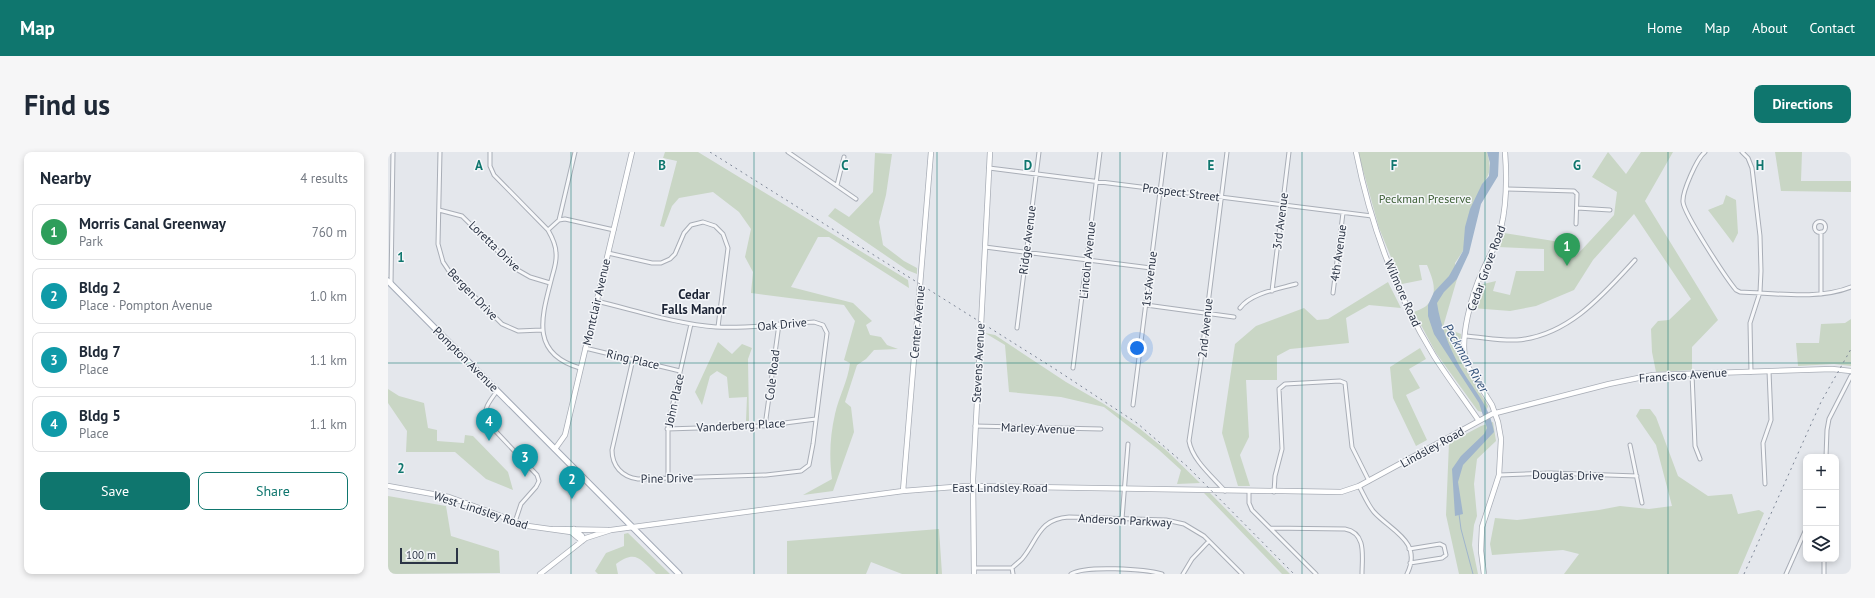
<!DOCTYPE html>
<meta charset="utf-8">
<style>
body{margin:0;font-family:"PT Sans",sans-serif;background:#f6f6f7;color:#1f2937}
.controls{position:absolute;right:12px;bottom:12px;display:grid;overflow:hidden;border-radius:8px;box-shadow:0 2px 6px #0003}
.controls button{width:36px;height:36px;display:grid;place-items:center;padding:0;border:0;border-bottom:1px solid #e0e1e3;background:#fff;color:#1f2937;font:20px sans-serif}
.scale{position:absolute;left:12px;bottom:10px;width:58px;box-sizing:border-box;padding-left:4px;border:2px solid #2b3445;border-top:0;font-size:11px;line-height:14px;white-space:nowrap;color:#2b3445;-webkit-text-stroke:3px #f4f6f9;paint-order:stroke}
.you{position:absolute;left:749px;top:196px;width:14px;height:14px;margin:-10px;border:3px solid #fff;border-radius:50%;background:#1a73e8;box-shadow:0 0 0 6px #1a73e833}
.badge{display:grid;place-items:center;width:26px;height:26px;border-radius:50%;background:#0f766e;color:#fff;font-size:13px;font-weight:700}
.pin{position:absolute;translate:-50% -33px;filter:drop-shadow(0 1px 2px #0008)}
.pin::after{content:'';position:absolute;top:21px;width:14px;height:12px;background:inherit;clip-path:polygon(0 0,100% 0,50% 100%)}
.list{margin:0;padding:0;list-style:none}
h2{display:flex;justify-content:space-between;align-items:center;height:52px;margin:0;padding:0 16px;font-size:17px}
h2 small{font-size:13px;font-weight:400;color:#747a83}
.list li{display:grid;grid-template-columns:26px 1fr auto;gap:12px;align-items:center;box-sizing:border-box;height:56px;margin:0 8px 8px;padding:0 8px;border:1px solid #e0e1e3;border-radius:8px}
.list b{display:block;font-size:15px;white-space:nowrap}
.list p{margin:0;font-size:13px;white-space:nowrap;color:#747a83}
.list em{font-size:13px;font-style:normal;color:#747a83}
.actions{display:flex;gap:8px;padding:12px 16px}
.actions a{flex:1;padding:9px 0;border:1px solid #0f766e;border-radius:8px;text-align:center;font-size:14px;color:#0f766e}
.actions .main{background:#0f766e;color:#fff}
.icon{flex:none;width:22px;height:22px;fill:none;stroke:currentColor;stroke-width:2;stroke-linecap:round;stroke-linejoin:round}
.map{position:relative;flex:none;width:1463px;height:422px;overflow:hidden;border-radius:8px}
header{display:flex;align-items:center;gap:24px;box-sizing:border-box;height:56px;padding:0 20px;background:#0f766e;color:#fff}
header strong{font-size:19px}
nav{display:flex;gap:22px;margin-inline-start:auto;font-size:14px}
.intro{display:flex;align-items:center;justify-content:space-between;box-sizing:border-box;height:96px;padding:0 24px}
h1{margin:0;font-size:28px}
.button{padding:10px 18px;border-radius:8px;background:#0f766e;color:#fff;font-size:14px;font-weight:700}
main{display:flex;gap:24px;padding:0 24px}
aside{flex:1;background:#fff;border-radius:8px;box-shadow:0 2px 6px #0003}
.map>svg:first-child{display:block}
.green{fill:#c9d6c5}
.water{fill:#9fb4cc}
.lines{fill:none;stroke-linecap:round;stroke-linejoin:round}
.stream{stroke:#9fb4cc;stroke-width:1}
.street-casing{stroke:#a9aeb7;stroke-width:5}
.secondary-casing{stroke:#a9aeb7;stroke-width:6}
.primary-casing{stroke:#a3abb8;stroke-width:7}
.street{stroke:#f7f8fa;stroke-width:3}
.secondary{stroke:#fff;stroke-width:4.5}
.primary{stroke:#fff;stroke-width:5}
.rail{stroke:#7d8696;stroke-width:1;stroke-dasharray:2 4;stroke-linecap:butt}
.grid{fill:none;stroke:#0f766e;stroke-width:1;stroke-opacity:0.55}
.labels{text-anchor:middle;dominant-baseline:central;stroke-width:3;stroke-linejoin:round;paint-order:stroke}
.street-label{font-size:12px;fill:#2b3445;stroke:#f4f6f9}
.park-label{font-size:12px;fill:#3f6138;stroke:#f4f6f9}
.neighbourhood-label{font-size:13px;font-weight:bold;fill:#1d2536;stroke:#f4f6f9}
.water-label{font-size:13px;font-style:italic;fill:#34527a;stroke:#f4f6f9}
.grid-label{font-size:13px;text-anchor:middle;font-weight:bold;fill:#0f766e;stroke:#f4f6f9;stroke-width:3;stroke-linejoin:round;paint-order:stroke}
</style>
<header>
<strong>Map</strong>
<nav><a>Home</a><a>Map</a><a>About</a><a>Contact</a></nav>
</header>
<div class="intro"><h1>Find us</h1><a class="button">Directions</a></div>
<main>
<aside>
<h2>Nearby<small>4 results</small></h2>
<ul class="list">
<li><span class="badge" style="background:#2e9e5b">1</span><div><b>Morris Canal Greenway</b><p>Park</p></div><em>760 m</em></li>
<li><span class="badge" style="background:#0f9aa8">2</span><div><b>Bldg 2</b><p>Place · Pompton Avenue</p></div><em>1.0 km</em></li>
<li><span class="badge" style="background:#0f9aa8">3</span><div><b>Bldg 7</b><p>Place</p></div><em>1.1 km</em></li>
<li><span class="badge" style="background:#0f9aa8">4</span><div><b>Bldg 5</b><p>Place</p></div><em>1.1 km</em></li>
</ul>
<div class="actions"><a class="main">Save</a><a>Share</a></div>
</aside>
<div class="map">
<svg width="1463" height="422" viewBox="0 0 1463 422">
<rect width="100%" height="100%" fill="#e4e7ec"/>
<path class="green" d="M 277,0 L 310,0 L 520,128 L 521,136 L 441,85 L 430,85 L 403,135 L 465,151 L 484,169 L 478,173 L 482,183 L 493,185 L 499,193 L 510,197 L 486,198 L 478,207 L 469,213 L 457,250 L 463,255 L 466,280 L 445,339 L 415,343 L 444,327 C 441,304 442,284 447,262 C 451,244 460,229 462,211 L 456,208 L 467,169 L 456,153 L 363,141 L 365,120 L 357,105 L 363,77 L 351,60 L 325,40 L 291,46 L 284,54 L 276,75 L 272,74 L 289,9 L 275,6 Z
M 970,0 L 1099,0 C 1102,11 1104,21 1096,30 L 1075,99 L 1067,111 L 1069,127 L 1055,175 L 1073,182 L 1072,201 L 1076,214 L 1100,254 L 1099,257 L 1094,260 L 1090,259 L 1048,201 L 1026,160 C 1030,158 1037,156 1040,152 C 1051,140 1044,125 1039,113 L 1031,113 L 1034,128 L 1014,132 L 991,76 Z
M 1220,0 L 1238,22 L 1253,0 L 1285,0 L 1257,49 L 1330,168 L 1304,195 L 1304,218 L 1268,220 L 1264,200 L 1263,177 L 1270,169 L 1281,168 L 1303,147 L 1246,62 L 1205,108 L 1186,138 L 1148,154 L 1122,159 L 1084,156 L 1091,133 L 1108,129 L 1105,139 L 1122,143 L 1128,119 L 1156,119 L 1156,97 L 1110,95 L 1116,81 L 1172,90 L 1188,104 L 1226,63 L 1229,40 L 1204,25 Z
M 1387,0 L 1414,0 L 1413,29 L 1463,29 L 1463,40 L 1393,39 Z
M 487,1 L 504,2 L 498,43 L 491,70 L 495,93 L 516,109 L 529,116 L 529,122 L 519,118 L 440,64 L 447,56 L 461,65 L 485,40 Z
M 1338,43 L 1348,48 L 1350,81 L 1345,91 L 1320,58 L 1335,52 Z
M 1000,130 L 1013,156 L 981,153 L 958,166 L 961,191 L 902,197 L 889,204 L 889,228 L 858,228 L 861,285 L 852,303 L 862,334 L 850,334 L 834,281 L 847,192 L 868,174 L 916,156 L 929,168 L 940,167 Z
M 1463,167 L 1463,214 L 1446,212 L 1410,214 L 1408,191 L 1431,191 L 1433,172 L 1457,171 Z
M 597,181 L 607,183 L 678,230 L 716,252 L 751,276 L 778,298 L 812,331 L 789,332 L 793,318 L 771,298 L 716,255 L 673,245 L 621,240 L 617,193 Z
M 330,190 L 344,202 L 354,192 L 364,196 L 360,207 L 361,269 L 358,269 L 359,245 L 341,246 L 339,225 L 329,219 L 322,224 L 314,253 L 307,240 Z
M 1032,196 L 1038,207 L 1021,217 L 1032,236 L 1018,243 L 1039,288 L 1028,294 L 1005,246 L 1002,215 Z
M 0,237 L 11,244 L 36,251 L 40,276 L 49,278 L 49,289 L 76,291 L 77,283 L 85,284 L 120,320 L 125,338 L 98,327 L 67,300 L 18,300 L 19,279 L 0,251 Z
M 1252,257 L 1262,257 L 1268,265 L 1290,324 L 1320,344 L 1344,342 L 1350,362 L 1371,358 L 1376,361 L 1350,422 L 1176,422 L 1191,402 L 1175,398 L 1104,403 L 1102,392 L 1107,366 L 1129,368 L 1211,358 L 1232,354 L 1261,357 L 1284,354 L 1268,293 L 1248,264 Z
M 1105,270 L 1108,289 L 1089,307 L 1086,332 L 1089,364 L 1086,373 L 1084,393 L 1090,422 L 1071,422 L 1058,363 L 1061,291 L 1093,274 Z
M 816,341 L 822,341 L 902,422 L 894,422 Z
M 0,344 L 58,354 L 63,384 L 111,399 L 112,421 L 0,422 Z
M 551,377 L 554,422 L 514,422 L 483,410 L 478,422 L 399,422 L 399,389 Z
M 240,381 L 282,422 L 268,422 C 253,408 248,397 228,412 L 230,422 L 210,422 L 207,419 L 218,401 L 236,394 L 236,382 Z"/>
<path class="water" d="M 1099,0 L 1111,0 L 1110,24 L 1093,52 L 1081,101 L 1069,127 L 1056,140 L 1049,151 C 1052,172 1061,195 1072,215 C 1085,237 1102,254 1106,280 L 1075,313 L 1070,330 L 1075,362 L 1067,364 L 1064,317 L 1073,304 L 1096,282 L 1099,276 L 1091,251 L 1046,182 L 1040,164 L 1040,153 L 1046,140 L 1061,124 L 1075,99 L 1077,75 L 1082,57 L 1094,32 L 1101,24 L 1102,11 Z"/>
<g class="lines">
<path class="stream" d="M 1071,362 L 1073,377 L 1085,422"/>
<g class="street-casing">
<path id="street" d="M 52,0 L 50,92 L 55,110 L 61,119 L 114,172 L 130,179 L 154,178
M 102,0 L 102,14 L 106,23 L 160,78 C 164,85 168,93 168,101 C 169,110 166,117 164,125 C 154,164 141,201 192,216
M 400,0 L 468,47
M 1317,0 C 1309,6 1294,40 1295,50 C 1296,62 1338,126 1348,138 L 1352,140 C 1386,141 1432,148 1463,135
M 1354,0 L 1360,6 L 1364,16 L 1372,84 L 1373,119 L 1372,140 L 1362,171 L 1363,220
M 601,16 L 984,64
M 449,33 L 456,5
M 1119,37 L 1186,39 L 1189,42 L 1188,72
M 1189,56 L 1222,58
M 51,58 L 74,64 L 128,117 L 142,125 L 162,131
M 171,68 L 177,67 L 226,78
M1426.5 75a5.5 5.5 0 1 1 11 0a5.5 5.5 0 1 1-11 0Z
M 160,78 L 171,68 L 187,0
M 597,95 L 763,116
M 220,101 L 264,111 L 273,111 L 282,107 L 287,102 L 296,81 L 303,73 L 315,70 L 327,74 L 335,82 L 340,96 L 330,175
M 3,132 L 5,0
M 884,139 L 901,0
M 945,141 L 955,61
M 1433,142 L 1433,80
M 208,149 C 247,158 288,172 328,175 C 360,177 393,172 426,170 L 435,173 L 439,181 L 425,292 L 421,313 L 413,319 L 378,323 L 250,327 C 234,325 224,314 224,298 L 245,207
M 758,153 L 846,165
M 852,156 C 863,141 890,137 908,132
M 629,176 L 651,0
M 1077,184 C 1094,185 1112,189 1129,188 C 1180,184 1215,143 1247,108
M 197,196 L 292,219
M 685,216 L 712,0
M 1304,222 L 1307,294 L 1312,307
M 109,239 C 102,249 96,255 97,268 L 149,323 L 151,329 L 148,335 L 133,352 L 127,370
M 745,253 L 777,0
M 377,274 L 391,172
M 587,274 L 713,277
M 279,277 L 373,274 L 428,267
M 1242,293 L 1254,351
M 1438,305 L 1439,278 L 1441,267 L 1463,224
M 1111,323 L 1162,321 L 1249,324
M 280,326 L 280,273 L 303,172
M 1377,332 L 1375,291 L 1383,268 L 1381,219
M 971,334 C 976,343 980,353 986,360 C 1003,379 1035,389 1019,422
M 837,339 C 825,325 804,308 801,289 L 813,208 L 839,0
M 861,339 L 861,351 L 864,358 L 928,422
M 886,340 L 887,324 L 894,297 L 891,237 L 897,232 L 952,229 L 957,231 L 964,295 L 981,329
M 734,367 L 740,292
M 882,376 L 957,377 C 979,381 974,405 974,422
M 1021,397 L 1052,392 L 1056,394 L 1058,403 L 1054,406 L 1022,411
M 586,416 L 624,416
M 624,416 C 627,413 631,410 634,407 C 650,388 650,367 681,365 L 778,368 L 796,372 L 816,384 L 854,422
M 624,416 L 625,422
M 683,422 C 697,413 757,417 774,422
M 795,422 L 804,407 L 821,389
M 1398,422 L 1418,377
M 1436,422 L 1436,407"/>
</g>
<g class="secondary-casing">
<path id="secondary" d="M 968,0 C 982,70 1008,142 1046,204 C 1060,226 1076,247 1091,269
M 167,297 L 177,283 L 244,0
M 0,334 L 61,345 L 140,374 L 183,380 L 194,389
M 515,339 L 543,0
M 165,377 L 220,378
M 186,377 L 194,384 L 194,389
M 152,422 L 198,386 L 223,378 L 515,339 L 578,334 L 953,340 L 971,334 L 1104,262 L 1221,232 L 1265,223 L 1444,217 L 1463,219
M 586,422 L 585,327 L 602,0
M 1096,422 L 1093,399 L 1094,375 L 1111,323 L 1113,287 L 1110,270 L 1104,253 L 1079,213 C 1070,189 1084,141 1095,118 C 1101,104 1110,91 1113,76 C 1119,51 1119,26 1117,0"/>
</g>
<g class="primary-casing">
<path id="primary" d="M 0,129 L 291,422"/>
</g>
<use href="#street" class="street"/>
<use href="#secondary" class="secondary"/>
<use href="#primary" class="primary"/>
<path class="rail" d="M 322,0 L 667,217 L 749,271 L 800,315 L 906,422
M 1356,422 L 1433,250 L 1463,197"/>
</g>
<path class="grid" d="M 183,0 L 183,422M 366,0 L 366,422M 549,0 L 549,422M 732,0 L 732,422M 914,0 L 914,422M 1097,0 L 1097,422M 1280,0 L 1280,422M 0,211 L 1463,211"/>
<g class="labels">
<g class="street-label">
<text transform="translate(793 40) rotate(7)">Prospect Street</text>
<text transform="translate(892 69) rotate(-83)">3rd Avenue</text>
<text transform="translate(639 88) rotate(-83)">Ridge Avenue</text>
<text transform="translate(107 94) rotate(44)">Loretta Drive</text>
<text transform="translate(950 101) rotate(-82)">4th Avenue</text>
<text transform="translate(699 108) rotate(-84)">Lincoln Avenue</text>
<text transform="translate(1098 116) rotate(-70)">Cedar Grove Road</text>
<text transform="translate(761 127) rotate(-83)">1st Avenue</text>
<text transform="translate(1015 141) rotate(66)">Wilmore Road</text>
<text transform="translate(85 142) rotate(46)">Bergen Drive</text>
<text transform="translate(208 150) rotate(-77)">Montclair Avenue</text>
<text transform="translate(529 170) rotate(-85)">Center Avenue</text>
<text transform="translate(394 172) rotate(-5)">Oak Drive</text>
<text transform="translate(817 176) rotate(-84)">2nd Avenue</text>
<text transform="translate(78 207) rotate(45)">Pompton Avenue</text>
<text transform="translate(245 207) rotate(13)">Ring Place</text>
<text transform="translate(590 211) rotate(-87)">Stevens Avenue</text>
<text transform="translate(384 223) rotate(-83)">Cole Road</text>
<text transform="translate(1295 223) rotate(-4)">Francisco Avenue</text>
<text transform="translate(286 248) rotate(-78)">John Place</text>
<text transform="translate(353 273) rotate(-3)">Vanderberg Place</text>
<text transform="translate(650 276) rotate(2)">Marley Avenue</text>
<text transform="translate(1044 295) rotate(-29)">Lindsley Road</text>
<text transform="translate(1180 323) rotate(1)">Douglas Drive</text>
<text transform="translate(279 326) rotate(-1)">Pine Drive</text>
<text x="612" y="335">East Lindsley Road</text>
<text transform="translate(93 358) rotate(18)">West Lindsley Road</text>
<text transform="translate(737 368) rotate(3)">Anderson Parkway</text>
</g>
<g class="park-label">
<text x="1037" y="46">Peckman Preserve</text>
</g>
<g class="neighbourhood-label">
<text x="306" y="142">Cedar<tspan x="306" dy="15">Falls Manor</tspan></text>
</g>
<g class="water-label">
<text transform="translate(1078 206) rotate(60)">Peckman River</text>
</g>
</g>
<g class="grid-label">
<text x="91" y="18">A</text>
<text x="274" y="18">B</text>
<text x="457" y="18">C</text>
<text x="640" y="18">D</text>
<text x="823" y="18">E</text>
<text x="1006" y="18">F</text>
<text x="1189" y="18">G</text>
<text x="1372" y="18">H</text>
<text x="13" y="110">1</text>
<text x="13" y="321">2</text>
</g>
</svg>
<div class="controls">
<button>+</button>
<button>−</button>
<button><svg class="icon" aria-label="layers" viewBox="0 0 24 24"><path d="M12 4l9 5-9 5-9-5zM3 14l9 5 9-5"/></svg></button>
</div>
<div class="scale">100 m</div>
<div class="you"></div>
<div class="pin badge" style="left:1179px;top:114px;background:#2e9e5b">1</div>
<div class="pin badge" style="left:184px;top:347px;background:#0f9aa8">2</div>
<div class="pin badge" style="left:137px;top:325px;background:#0f9aa8">3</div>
<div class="pin badge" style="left:101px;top:289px;background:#0f9aa8">4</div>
</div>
</main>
